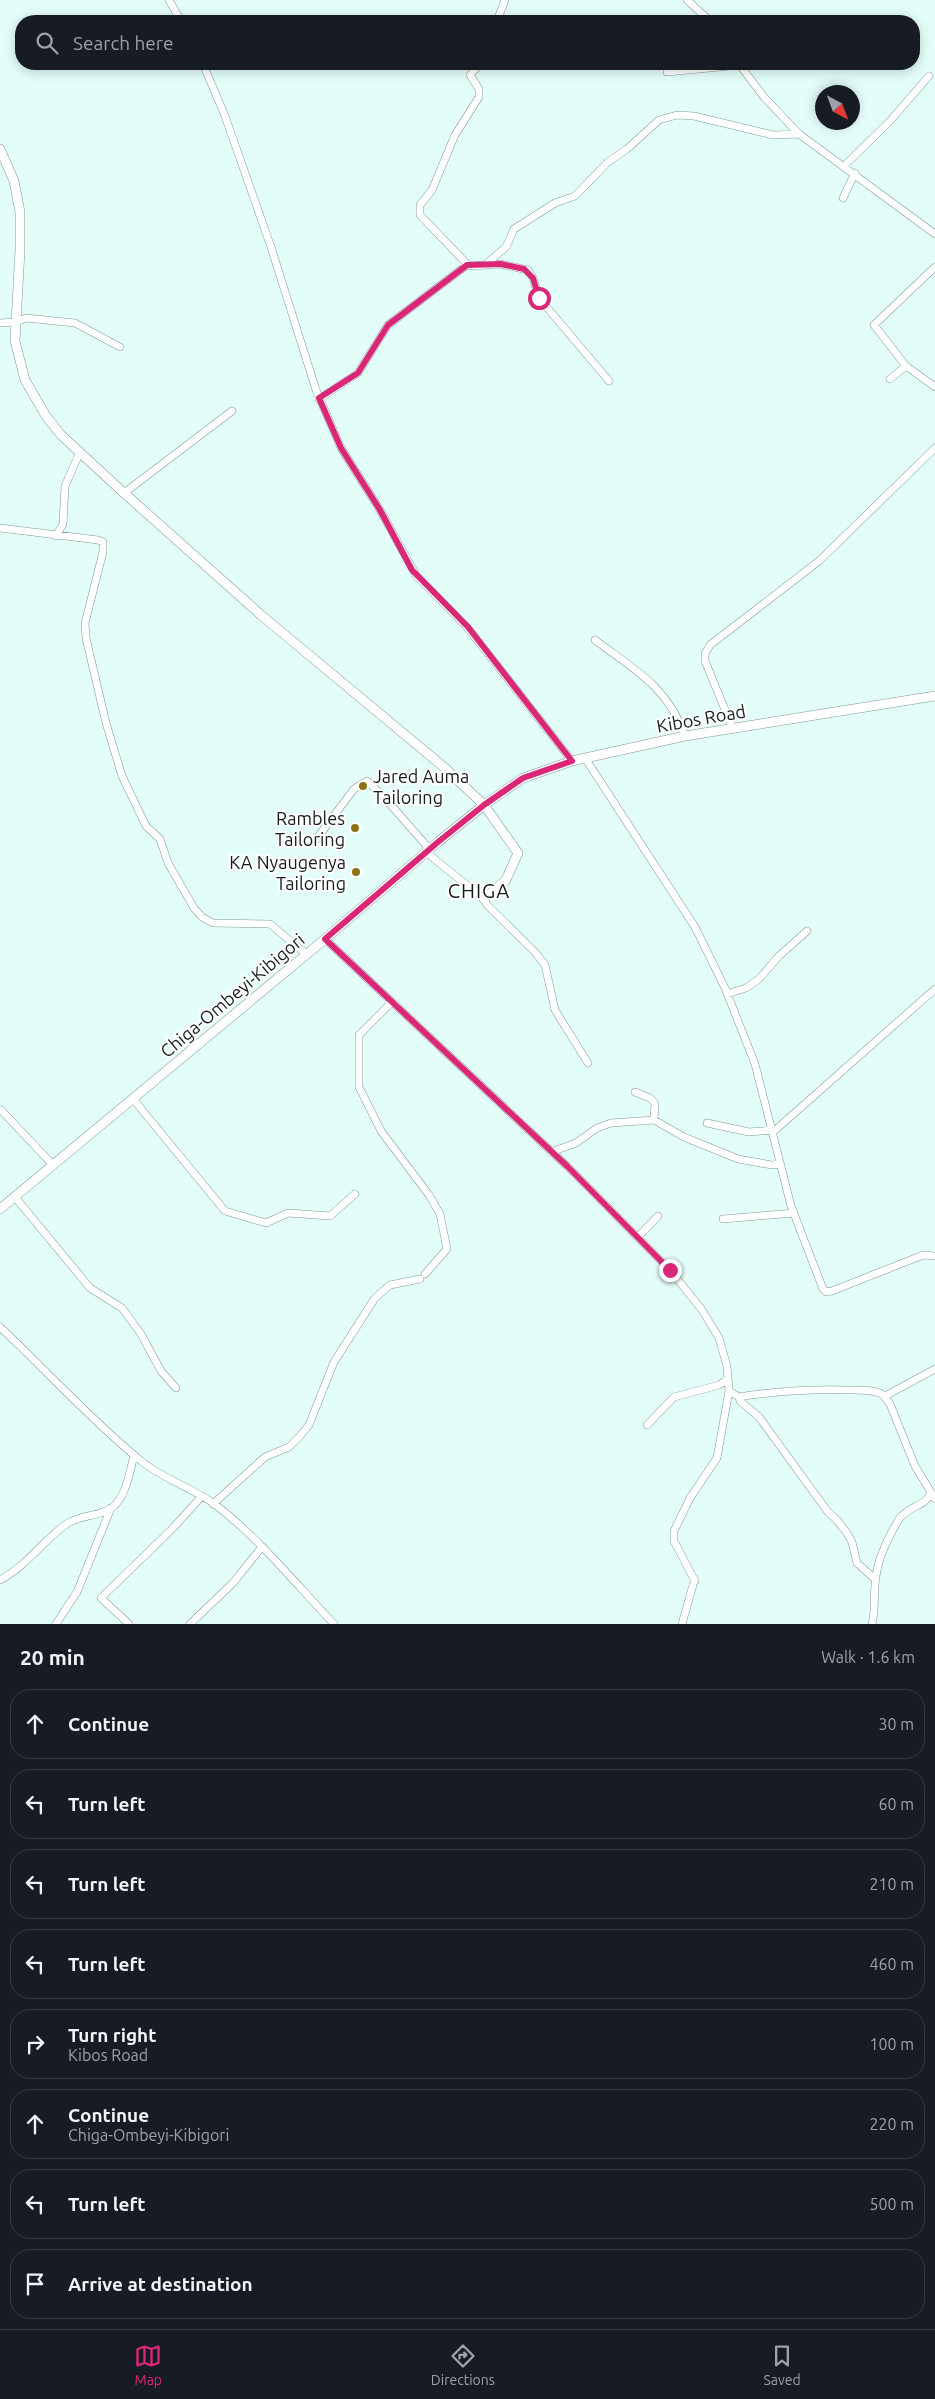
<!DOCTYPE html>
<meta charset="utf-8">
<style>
body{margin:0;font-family:Ubuntu,sans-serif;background:#20242c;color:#f1f3f6}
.compass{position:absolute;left:815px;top:85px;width:45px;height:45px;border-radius:50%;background:#171b24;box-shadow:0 2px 12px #0003;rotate:139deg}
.stop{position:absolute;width:15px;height:15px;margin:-11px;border:4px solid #db2777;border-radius:50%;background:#fff}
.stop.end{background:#db2777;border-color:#fff;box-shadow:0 1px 5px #0008}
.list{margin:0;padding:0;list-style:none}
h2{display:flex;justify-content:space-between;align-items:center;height:65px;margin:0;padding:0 20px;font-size:21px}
h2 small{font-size:16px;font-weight:400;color:#9ea1a6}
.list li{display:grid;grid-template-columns:32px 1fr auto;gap:15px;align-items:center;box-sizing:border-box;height:70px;margin:0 10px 10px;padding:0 10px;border:1px solid #363941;border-radius:20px}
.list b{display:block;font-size:19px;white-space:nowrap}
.list p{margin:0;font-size:16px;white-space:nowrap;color:#9ea1a6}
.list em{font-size:16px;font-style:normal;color:#9ea1a6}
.icon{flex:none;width:28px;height:28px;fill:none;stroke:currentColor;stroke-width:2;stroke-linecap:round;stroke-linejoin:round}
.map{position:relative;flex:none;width:935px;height:1624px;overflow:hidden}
.search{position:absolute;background:#171b24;box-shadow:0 2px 12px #0003;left:15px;right:15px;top:15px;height:55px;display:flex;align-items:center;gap:12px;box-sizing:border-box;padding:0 18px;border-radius:20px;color:#9ea1a6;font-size:19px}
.sheet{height:705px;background:#171b24}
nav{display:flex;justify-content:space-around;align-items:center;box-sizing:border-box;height:70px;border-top:1px solid #363941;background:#171b24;font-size:14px;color:#9ea1a6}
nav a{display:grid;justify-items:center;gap:2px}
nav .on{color:#db2777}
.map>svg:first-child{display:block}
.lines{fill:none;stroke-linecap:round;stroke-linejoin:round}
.minor-casing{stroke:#819995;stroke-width:8}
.major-casing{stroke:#819995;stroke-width:10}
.minor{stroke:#fff;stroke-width:7}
.major{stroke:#fff;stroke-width:9}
.route{stroke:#db2777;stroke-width:6}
.poi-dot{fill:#8d7215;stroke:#fff;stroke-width:2}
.labels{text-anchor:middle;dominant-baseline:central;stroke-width:4;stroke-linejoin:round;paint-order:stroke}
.street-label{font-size:18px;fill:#141d1c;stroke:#fff}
.poi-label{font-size:18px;fill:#141d1c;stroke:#fff;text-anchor:end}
.quarter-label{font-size:20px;letter-spacing:1px;fill:#141d1c;stroke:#fff}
</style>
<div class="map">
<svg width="935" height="1624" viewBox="0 0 935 1624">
<rect width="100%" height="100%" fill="#e3fdf9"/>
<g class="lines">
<g class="minor-casing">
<path id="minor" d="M 169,0 L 181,21
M 687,0 L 710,21
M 497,21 L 505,0
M 203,64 L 225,116 L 271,247 L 316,390 L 341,448 L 380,510 L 416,575 L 467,627 L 572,761
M 480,64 L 470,75 L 479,89 L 479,97 L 455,135 L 432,190 L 420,205 L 420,215 L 469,266 L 501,264 L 528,270 L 533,278 L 539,298 L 609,381
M 739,64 L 764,97 L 799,134 L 935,234
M 667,72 L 740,65
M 844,166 L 890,121 L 929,76
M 843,198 L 855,173
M 485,265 L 506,247 L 514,229 L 555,203 L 575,196 L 608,162 L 627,149 L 659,120 L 677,115 L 694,116 L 773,135 L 799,134
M 0,323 L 16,322 L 26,318 L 75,323 L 120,347
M 906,366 L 874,325 L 935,267
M 890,379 L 906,366 L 935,387
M 319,399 L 358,373 L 388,325 L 467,265
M 124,493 L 232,411
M 0,528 L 98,540 L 103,542 L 103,552 L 85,623 L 86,638 L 106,723 L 122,776 L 146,826 L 160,839 L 168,863 L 194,908 L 202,917 L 213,923 L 270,924 L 306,954
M 56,536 L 63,524 L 65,486 L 80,452
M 595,640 C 635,670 668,687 685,736
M 733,729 L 705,661 L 705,654 L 710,645 L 819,561 L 935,448
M 585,758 L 695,927 L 725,988 L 755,1064 L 791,1206 L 823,1289 L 826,1292 L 832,1291 L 923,1255 L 935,1256
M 314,842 L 354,789 L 367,781 L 382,795 L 426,845 L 427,853 L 484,899 L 487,905 L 535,952 L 545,965 L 555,1010 L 588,1063
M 325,939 L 567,1166 L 670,1270 L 702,1310 L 719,1338 L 727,1366 L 729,1391 L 739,1397 C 776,1391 811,1389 848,1390 C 859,1390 871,1389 882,1394 L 890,1404 L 915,1466 L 935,1499
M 727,994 L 746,988 L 759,979 L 779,956 L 807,931
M 391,1003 L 359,1035 L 359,1087 L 381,1131 L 429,1195 L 440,1214 L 447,1249 L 425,1274
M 635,1092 L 650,1098 L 655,1103 L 654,1120
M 133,1099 L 225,1211 L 266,1223 L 288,1213 L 330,1216 L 355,1194
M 1,1110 L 53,1165
M 707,1123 L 749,1132 L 773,1130
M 773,1132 L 935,989
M 551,1152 L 576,1143 L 597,1128 L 611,1123 L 654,1120 L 684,1137 L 738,1159 L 772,1165 L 780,1164
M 15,1197 L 90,1288 L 122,1308 L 141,1334 L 161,1371 L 176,1388
M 723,1219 L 794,1213
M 638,1237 L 658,1216
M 0,1327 C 47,1371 91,1420 141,1461 C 162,1478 190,1487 213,1503 C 257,1536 296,1584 334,1624
M 885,1396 L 935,1369
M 739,1397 L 740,1401 L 759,1417 L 828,1512 L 836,1519 L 847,1533 L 852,1542 L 857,1563 L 875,1579
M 647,1425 L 674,1397 L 719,1385 L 727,1380
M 213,1504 L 265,1457 L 289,1447 L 299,1437 L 309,1425 L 334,1362 L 375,1298 L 390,1285 L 420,1279
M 0,1580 C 27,1566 44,1539 68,1523 C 82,1514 103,1517 115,1505 C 127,1492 130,1471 134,1455
M 695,1581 L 674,1541 L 674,1531 L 690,1498 L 717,1458 L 729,1391
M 56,1624 L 77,1592 L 111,1508
M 129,1624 L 101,1598 L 173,1528 L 202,1496
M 190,1624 L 233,1583 L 261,1548
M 682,1624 L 693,1585
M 872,1624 C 876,1608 873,1593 876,1577 C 878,1557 889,1536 899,1519 C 908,1506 926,1506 931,1493"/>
</g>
<g class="major-casing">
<path id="major" d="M 0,149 L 14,181 L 20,212 L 20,250 L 15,341 L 25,380 L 46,416 L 61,435 L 124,493 L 261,615 L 445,768 L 484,805 L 518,853 L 506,880 L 484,899
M 0,1209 L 325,939 L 438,842 L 484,805 L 523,778 L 572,761 L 685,736 L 935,696"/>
</g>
<use href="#minor" class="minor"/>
<use href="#major" class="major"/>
</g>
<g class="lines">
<path class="route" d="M 539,298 L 533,278 L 524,269 L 501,264 L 467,265 L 388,325 L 358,373 L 319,398 L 341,448 L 380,510 L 412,570 L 468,627 L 572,761 L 523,778 L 484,805 L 438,842 L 325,939 L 567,1166 L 670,1270"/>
</g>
<g class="poi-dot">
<circle cx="363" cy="786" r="5"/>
<circle cx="355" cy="828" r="5"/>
<circle cx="356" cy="872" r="5"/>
</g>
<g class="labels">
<g class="street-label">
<text transform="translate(701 718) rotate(-10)">Kibos Road</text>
<text transform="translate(232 995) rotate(-40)">Chiga-Ombeyi-Kibigori</text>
</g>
<g class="poi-label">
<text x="373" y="776" text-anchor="start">Jared Auma<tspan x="373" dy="21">Tailoring</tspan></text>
<text x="345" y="818">Rambles<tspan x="345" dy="21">Tailoring</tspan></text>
<text x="346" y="862">KA Nyaugenya<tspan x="346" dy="21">Tailoring</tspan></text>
</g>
<g class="quarter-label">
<text x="479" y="890">CHIGA</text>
</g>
</g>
</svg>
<svg class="compass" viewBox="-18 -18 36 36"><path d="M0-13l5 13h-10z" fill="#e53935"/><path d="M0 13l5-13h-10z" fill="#9ea1a6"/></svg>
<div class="stop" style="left:539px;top:298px"></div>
<div class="stop end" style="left:670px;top:1270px"></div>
<div class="search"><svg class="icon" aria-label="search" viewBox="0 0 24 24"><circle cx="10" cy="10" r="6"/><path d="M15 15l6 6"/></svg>Search here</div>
</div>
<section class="sheet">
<h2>20 min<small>Walk · 1.6 km</small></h2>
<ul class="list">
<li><svg class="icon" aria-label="ahead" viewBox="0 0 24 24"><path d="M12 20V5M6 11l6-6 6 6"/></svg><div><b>Continue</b></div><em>30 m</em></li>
<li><svg class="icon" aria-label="left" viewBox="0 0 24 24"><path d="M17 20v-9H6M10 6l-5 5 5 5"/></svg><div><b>Turn left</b></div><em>60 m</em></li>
<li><svg class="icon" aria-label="left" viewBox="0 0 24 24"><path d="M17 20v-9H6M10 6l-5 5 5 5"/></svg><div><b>Turn left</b></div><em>210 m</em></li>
<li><svg class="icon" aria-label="left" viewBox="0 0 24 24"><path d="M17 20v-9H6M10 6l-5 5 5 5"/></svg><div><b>Turn left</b></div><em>460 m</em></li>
<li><svg class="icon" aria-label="right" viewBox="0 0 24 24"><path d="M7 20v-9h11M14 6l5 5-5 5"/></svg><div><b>Turn right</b><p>Kibos Road</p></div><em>100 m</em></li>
<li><svg class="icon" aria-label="ahead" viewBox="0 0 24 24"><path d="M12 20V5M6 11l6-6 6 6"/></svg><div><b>Continue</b><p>Chiga-Ombeyi-Kibigori</p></div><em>220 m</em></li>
<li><svg class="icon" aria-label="left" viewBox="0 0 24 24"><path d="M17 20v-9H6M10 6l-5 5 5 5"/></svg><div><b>Turn left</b></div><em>500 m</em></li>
<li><svg class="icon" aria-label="arrive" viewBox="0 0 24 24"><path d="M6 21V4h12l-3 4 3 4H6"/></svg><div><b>Arrive at destination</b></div></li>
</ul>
</section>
<nav>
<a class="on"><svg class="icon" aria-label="map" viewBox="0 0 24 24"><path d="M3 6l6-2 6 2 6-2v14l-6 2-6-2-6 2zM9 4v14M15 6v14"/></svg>Map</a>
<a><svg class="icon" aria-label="directions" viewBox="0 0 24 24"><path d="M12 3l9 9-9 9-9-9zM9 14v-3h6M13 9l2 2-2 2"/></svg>Directions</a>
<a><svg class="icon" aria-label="saved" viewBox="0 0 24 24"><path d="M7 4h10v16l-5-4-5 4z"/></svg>Saved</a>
</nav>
